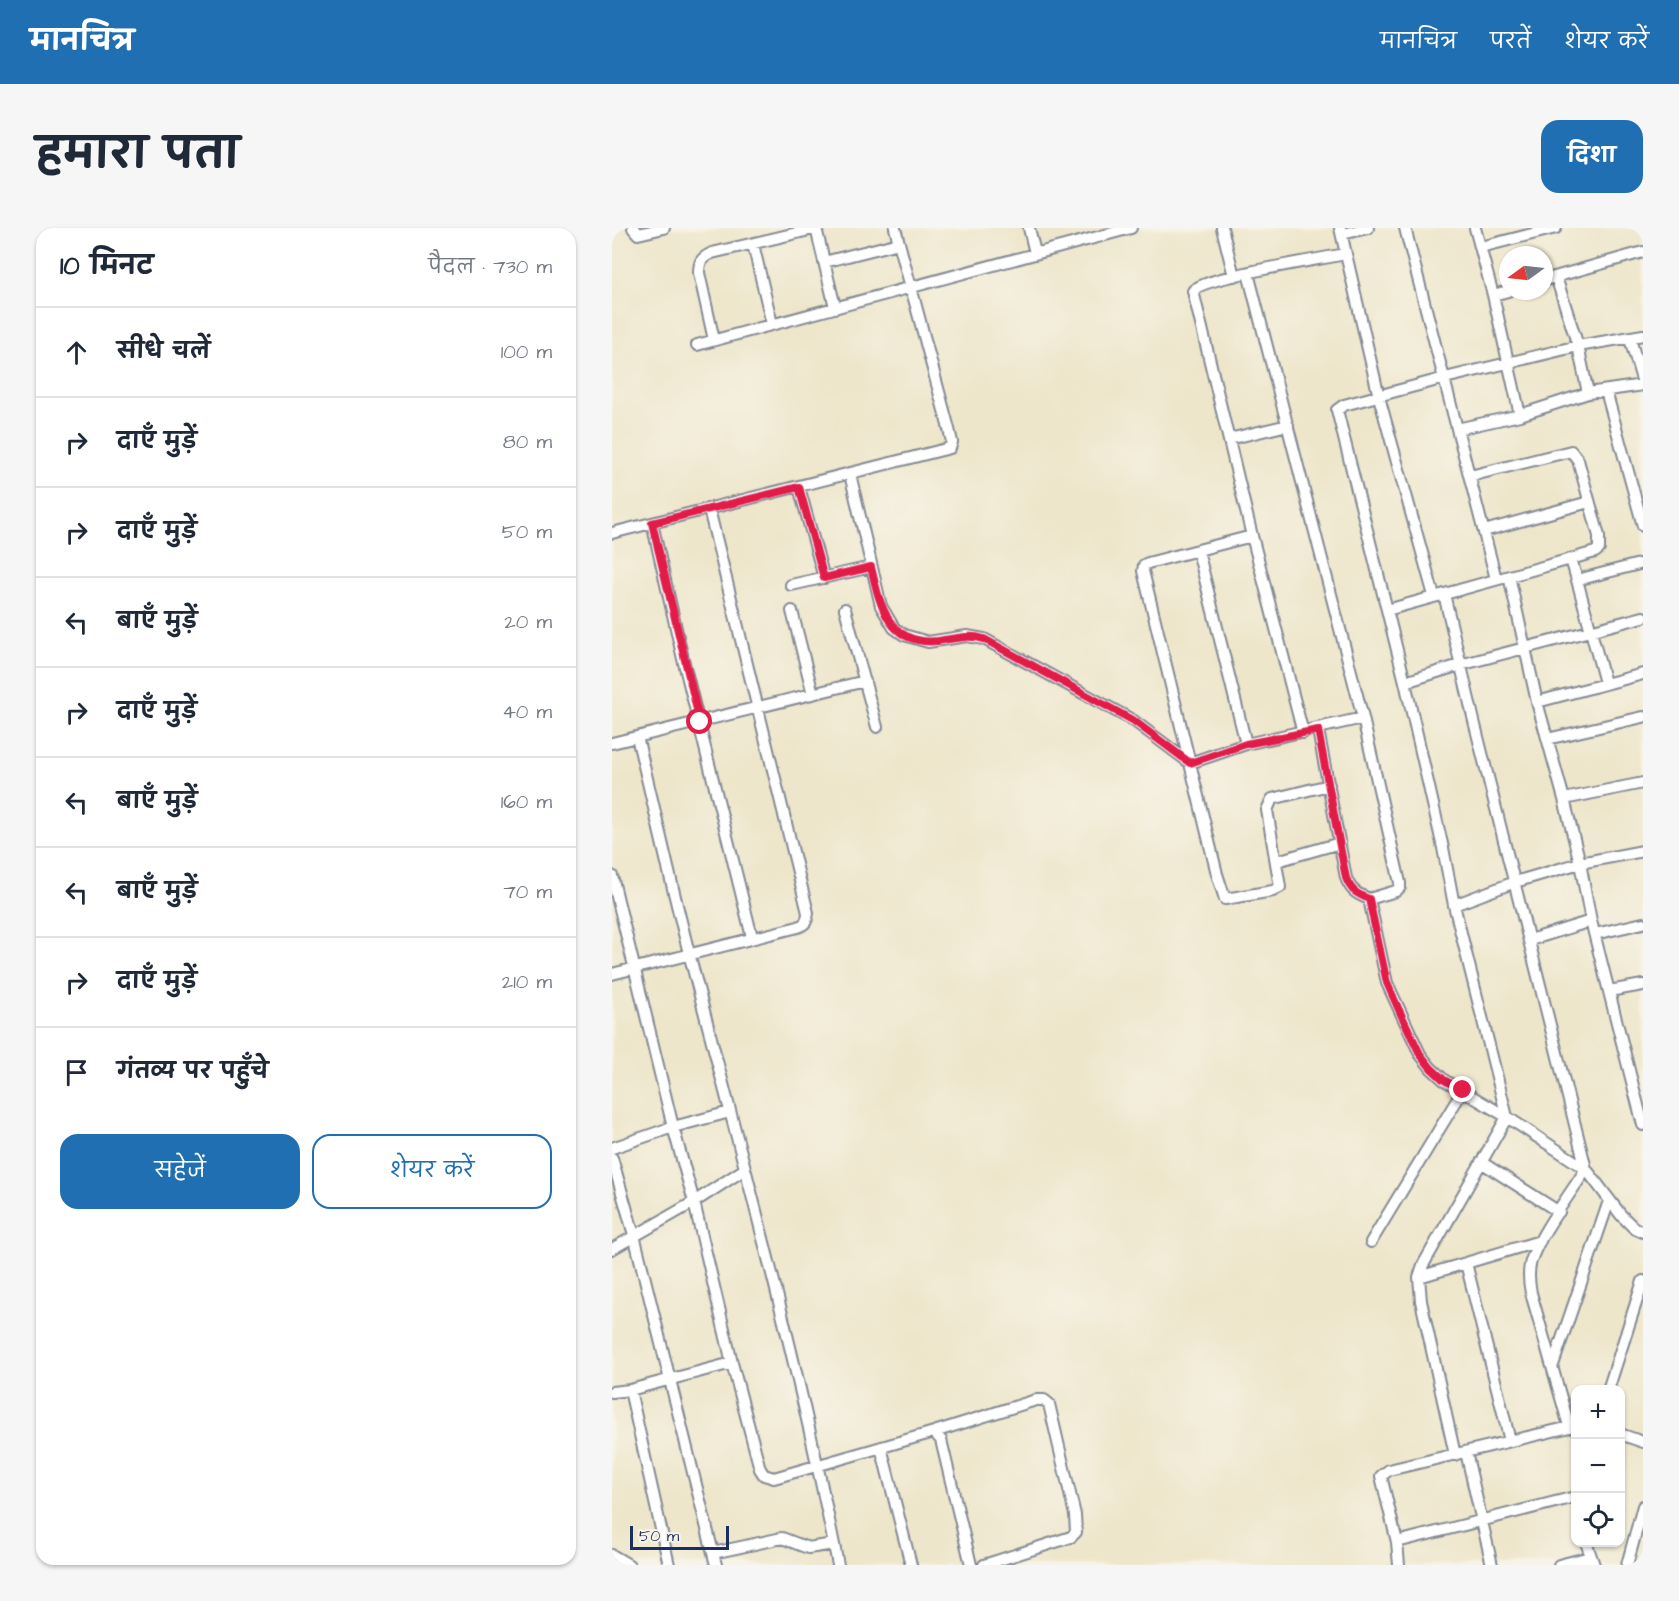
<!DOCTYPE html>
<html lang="hi">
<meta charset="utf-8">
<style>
body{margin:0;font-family:"Architects Daughter","Playpen Sans Deva",sans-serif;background:#f6f6f7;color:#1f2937}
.controls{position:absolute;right:18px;bottom:18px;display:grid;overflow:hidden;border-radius:12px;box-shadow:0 2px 4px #0004}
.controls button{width:54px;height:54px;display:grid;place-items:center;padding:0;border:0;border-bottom:2px solid #e0e1e3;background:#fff;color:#1f2937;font:30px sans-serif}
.compass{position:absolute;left:887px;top:18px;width:54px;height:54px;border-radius:50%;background:#fff;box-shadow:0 2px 4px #0004;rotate:255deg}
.scale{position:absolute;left:18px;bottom:15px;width:99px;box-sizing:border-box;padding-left:6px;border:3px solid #1b2f5e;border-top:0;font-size:16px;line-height:21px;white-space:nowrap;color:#1b2f5e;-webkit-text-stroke:4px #f7f3e8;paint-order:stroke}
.stop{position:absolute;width:18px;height:18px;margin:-14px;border:4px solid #e11d48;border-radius:50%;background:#fff}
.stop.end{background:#e11d48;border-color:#fff;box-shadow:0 2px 6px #0008}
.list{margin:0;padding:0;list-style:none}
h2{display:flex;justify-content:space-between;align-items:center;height:78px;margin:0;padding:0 24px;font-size:26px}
h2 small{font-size:20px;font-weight:400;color:#747a83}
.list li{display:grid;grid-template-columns:39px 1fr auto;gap:18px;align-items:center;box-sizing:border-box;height:90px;padding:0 24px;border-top:2px solid #e0e1e3}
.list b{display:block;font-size:22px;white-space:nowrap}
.list em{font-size:20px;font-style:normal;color:#747a83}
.actions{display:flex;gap:12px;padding:18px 24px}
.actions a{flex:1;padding:14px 0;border:2px solid #1f6fb2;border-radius:18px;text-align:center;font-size:21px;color:#1f6fb2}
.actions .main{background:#1f6fb2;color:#fff}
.icon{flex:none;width:33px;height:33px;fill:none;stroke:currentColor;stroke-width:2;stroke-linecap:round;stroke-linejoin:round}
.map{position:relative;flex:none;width:1031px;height:1337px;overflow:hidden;border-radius:18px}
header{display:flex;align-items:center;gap:36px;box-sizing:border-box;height:84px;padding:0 30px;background:#1f6fb2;color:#fff}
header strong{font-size:28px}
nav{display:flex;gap:33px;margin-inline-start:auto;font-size:21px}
.intro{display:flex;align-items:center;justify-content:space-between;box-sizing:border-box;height:144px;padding:0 36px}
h1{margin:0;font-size:42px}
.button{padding:15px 27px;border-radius:18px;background:#1f6fb2;color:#fff;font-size:21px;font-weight:700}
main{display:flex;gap:36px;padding:0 36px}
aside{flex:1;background:#fff;border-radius:18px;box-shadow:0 2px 4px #0004}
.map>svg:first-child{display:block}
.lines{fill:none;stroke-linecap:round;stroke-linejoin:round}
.minor-casing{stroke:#848a94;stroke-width:14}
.minor{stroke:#fff;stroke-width:10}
.route{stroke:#e11d48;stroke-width:8}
</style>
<header>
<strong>मानचित्र</strong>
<nav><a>मानचित्र</a><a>परतें</a><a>शेयर करें</a></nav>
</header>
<div class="intro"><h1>हमारा पता</h1><a class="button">दिशा</a></div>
<main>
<aside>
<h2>10 मिनट<small>पैदल · 730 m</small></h2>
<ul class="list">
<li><svg class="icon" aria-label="ahead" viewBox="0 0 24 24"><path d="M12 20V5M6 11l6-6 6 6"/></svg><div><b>सीधे चलें</b></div><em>100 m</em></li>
<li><svg class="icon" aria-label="right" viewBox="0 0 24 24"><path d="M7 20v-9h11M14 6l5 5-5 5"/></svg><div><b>दाएँ मुड़ें</b></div><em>80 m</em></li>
<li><svg class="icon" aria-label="right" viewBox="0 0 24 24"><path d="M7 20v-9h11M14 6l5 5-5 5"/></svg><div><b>दाएँ मुड़ें</b></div><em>50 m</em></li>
<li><svg class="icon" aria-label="left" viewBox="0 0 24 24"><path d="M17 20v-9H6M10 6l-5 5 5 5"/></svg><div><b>बाएँ मुड़ें</b></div><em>20 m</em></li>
<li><svg class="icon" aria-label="right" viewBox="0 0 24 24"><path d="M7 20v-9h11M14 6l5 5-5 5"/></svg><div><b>दाएँ मुड़ें</b></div><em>40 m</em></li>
<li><svg class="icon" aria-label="left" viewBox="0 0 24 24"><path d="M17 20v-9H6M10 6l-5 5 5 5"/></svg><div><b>बाएँ मुड़ें</b></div><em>160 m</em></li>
<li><svg class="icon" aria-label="left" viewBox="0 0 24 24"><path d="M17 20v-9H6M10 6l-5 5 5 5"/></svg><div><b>बाएँ मुड़ें</b></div><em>70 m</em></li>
<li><svg class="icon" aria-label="right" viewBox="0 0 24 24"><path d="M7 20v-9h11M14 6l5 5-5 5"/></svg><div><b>दाएँ मुड़ें</b></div><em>210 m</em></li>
<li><svg class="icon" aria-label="arrive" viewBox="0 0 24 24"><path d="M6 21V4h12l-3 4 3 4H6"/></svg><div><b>गंतव्य पर पहुँचे</b></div></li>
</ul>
<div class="actions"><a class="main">सहेजें</a><a>शेयर करें</a></div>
</aside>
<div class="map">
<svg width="1031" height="1337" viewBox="0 0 1031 1337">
<rect width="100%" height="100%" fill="#f7f3e8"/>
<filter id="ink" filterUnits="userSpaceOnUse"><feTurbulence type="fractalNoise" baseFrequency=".0167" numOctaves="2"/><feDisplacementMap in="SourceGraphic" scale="12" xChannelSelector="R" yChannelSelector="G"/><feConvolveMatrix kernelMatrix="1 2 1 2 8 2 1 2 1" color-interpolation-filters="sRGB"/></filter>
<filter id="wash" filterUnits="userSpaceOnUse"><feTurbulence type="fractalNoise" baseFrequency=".008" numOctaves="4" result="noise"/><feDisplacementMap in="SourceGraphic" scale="24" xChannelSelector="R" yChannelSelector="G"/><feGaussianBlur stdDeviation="1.35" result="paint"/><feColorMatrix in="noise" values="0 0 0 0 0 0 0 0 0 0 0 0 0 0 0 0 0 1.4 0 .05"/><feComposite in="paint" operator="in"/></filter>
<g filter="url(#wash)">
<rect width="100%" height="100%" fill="#eee6cb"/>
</g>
<g filter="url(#ink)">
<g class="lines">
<g class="minor-casing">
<path id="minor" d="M 21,0 L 26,6 L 52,0
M 204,0 L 223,79
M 417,0 L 423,25
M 610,0 L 622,48
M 728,0 L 767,169 L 822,368
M 793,0 L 884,351
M 863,0 L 881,67 L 908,187
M 730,6 L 756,0
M 141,16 L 160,96
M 869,19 L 944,0
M 212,34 L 287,15
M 636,45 L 751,490 L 788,655 L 788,659 L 784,663 L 757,671
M 944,49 L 966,118 L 976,165
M 932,52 L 1031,24
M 881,67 L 896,63
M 1018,111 L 1031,155
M 102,112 L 87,45 C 87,34 89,30 100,25 L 206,0
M 85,117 L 519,0
M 994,163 L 1031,298
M 845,201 L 908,187 L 976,165 L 1031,157
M 617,211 L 676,197
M 238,246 L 269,378 L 282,400 L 292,407 L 316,414 L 355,408 L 372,411 L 522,493 L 578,535 L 634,516 L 751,490
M 187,259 L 212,350
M 40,295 L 71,431 L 140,709
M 872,303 L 977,274
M 0,305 L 338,220 L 340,214 L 337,201 L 283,0
M 640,308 L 536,335 L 532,337 L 531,343 L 605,646 L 613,671 L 661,663 L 668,659 L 655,582 L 660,571 L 717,557
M 586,323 L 634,516
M 959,331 L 965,352
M 897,348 L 925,474 L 952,571 L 968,635 L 979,693 L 1031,897
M 179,357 L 259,339
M 832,366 L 862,493 L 974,941 C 959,965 923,1012 918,1037 C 916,1046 917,1055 919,1065 L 957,1198
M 233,381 L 265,499
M 775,382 L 959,331 L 983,324 L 987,321 L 987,308 L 966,232 L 959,223 L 858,248
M 180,383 L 201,466
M 793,454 L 848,437 L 1031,389
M 993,455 L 965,352 L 1031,335
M 925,474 L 1031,446
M 706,502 L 734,650 C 739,663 745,666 757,671 L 775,755 L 808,826 L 819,840 L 832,852 L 895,889 L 974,941 L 1009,987 L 1022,1000 L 1031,1004
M 691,505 L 640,308 L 581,63 C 590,49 710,31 733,26
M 25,509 C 43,582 59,656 78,729 C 130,931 186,1132 226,1337
M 935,511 L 1031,489
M 0,515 L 253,453
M 952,571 L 1031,555
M 665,633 L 728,615
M 0,648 L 61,899 L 82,974 L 120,1135 L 148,1241 L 152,1247 L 162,1250 L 322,1204 L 329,1212 L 359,1337
M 842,677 L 903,654 L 968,635 L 1031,623
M 983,706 L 1031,695
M 918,712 L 979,693
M 0,746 L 186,699 C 194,696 195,693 196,685 L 97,281
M 997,763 L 1031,757
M 0,920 L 61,899 L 118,884
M 0,930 L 22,1007 L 104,1337
M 869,934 L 947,984
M 759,1014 L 851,862
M 0,1021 L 82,974 L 133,941
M 854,1035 L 898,1213
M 807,1049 L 928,1013
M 941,1137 L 997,973
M 18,1162 L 57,1337
M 996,1162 L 1031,1053
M 0,1164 L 18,1162 L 120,1135
M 322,1204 L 424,1172 L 432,1172 L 437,1176 L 463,1287 L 464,1304 L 459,1309 L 372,1337
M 1008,1206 L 1031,1214
M 269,1219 L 299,1337
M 854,1224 L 880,1337
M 843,1227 L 809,1073 L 807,1049 L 811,1037 L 895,889 L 842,677 L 831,620 L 793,454 L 725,182 L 732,177 L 833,150 L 966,118 L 1031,107
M 785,1314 L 963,1269
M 974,1314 L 982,1337
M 101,1325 L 170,1310 L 196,1320 L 222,1316
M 0,1327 L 17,1337
M 787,1337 L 785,1314 L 769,1248 L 777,1242 L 962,1198
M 947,1337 L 978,1329
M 1015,1337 L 1031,1278"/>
</g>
<use href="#minor" class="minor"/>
</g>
</g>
<g class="lines" filter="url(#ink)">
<path class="route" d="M 88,494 L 40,295 L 187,259 L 212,350 L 259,339 C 268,377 276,418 326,413 C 342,411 356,406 372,411 L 522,493 L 578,535 L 634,516 L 706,502 L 734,650 C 739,663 745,666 757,671 L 775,755 L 787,782 L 808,826 L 819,840 L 832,852 L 851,862"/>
</g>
</svg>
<div class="controls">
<button>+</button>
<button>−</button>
<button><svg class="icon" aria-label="locate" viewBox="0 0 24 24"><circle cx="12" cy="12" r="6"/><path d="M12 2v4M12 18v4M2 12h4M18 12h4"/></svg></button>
</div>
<svg class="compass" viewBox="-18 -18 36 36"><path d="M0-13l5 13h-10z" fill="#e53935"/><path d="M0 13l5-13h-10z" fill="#747a83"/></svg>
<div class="scale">50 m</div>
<div class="stop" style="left:88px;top:494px"></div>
<div class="stop end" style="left:851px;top:862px"></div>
</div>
</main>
